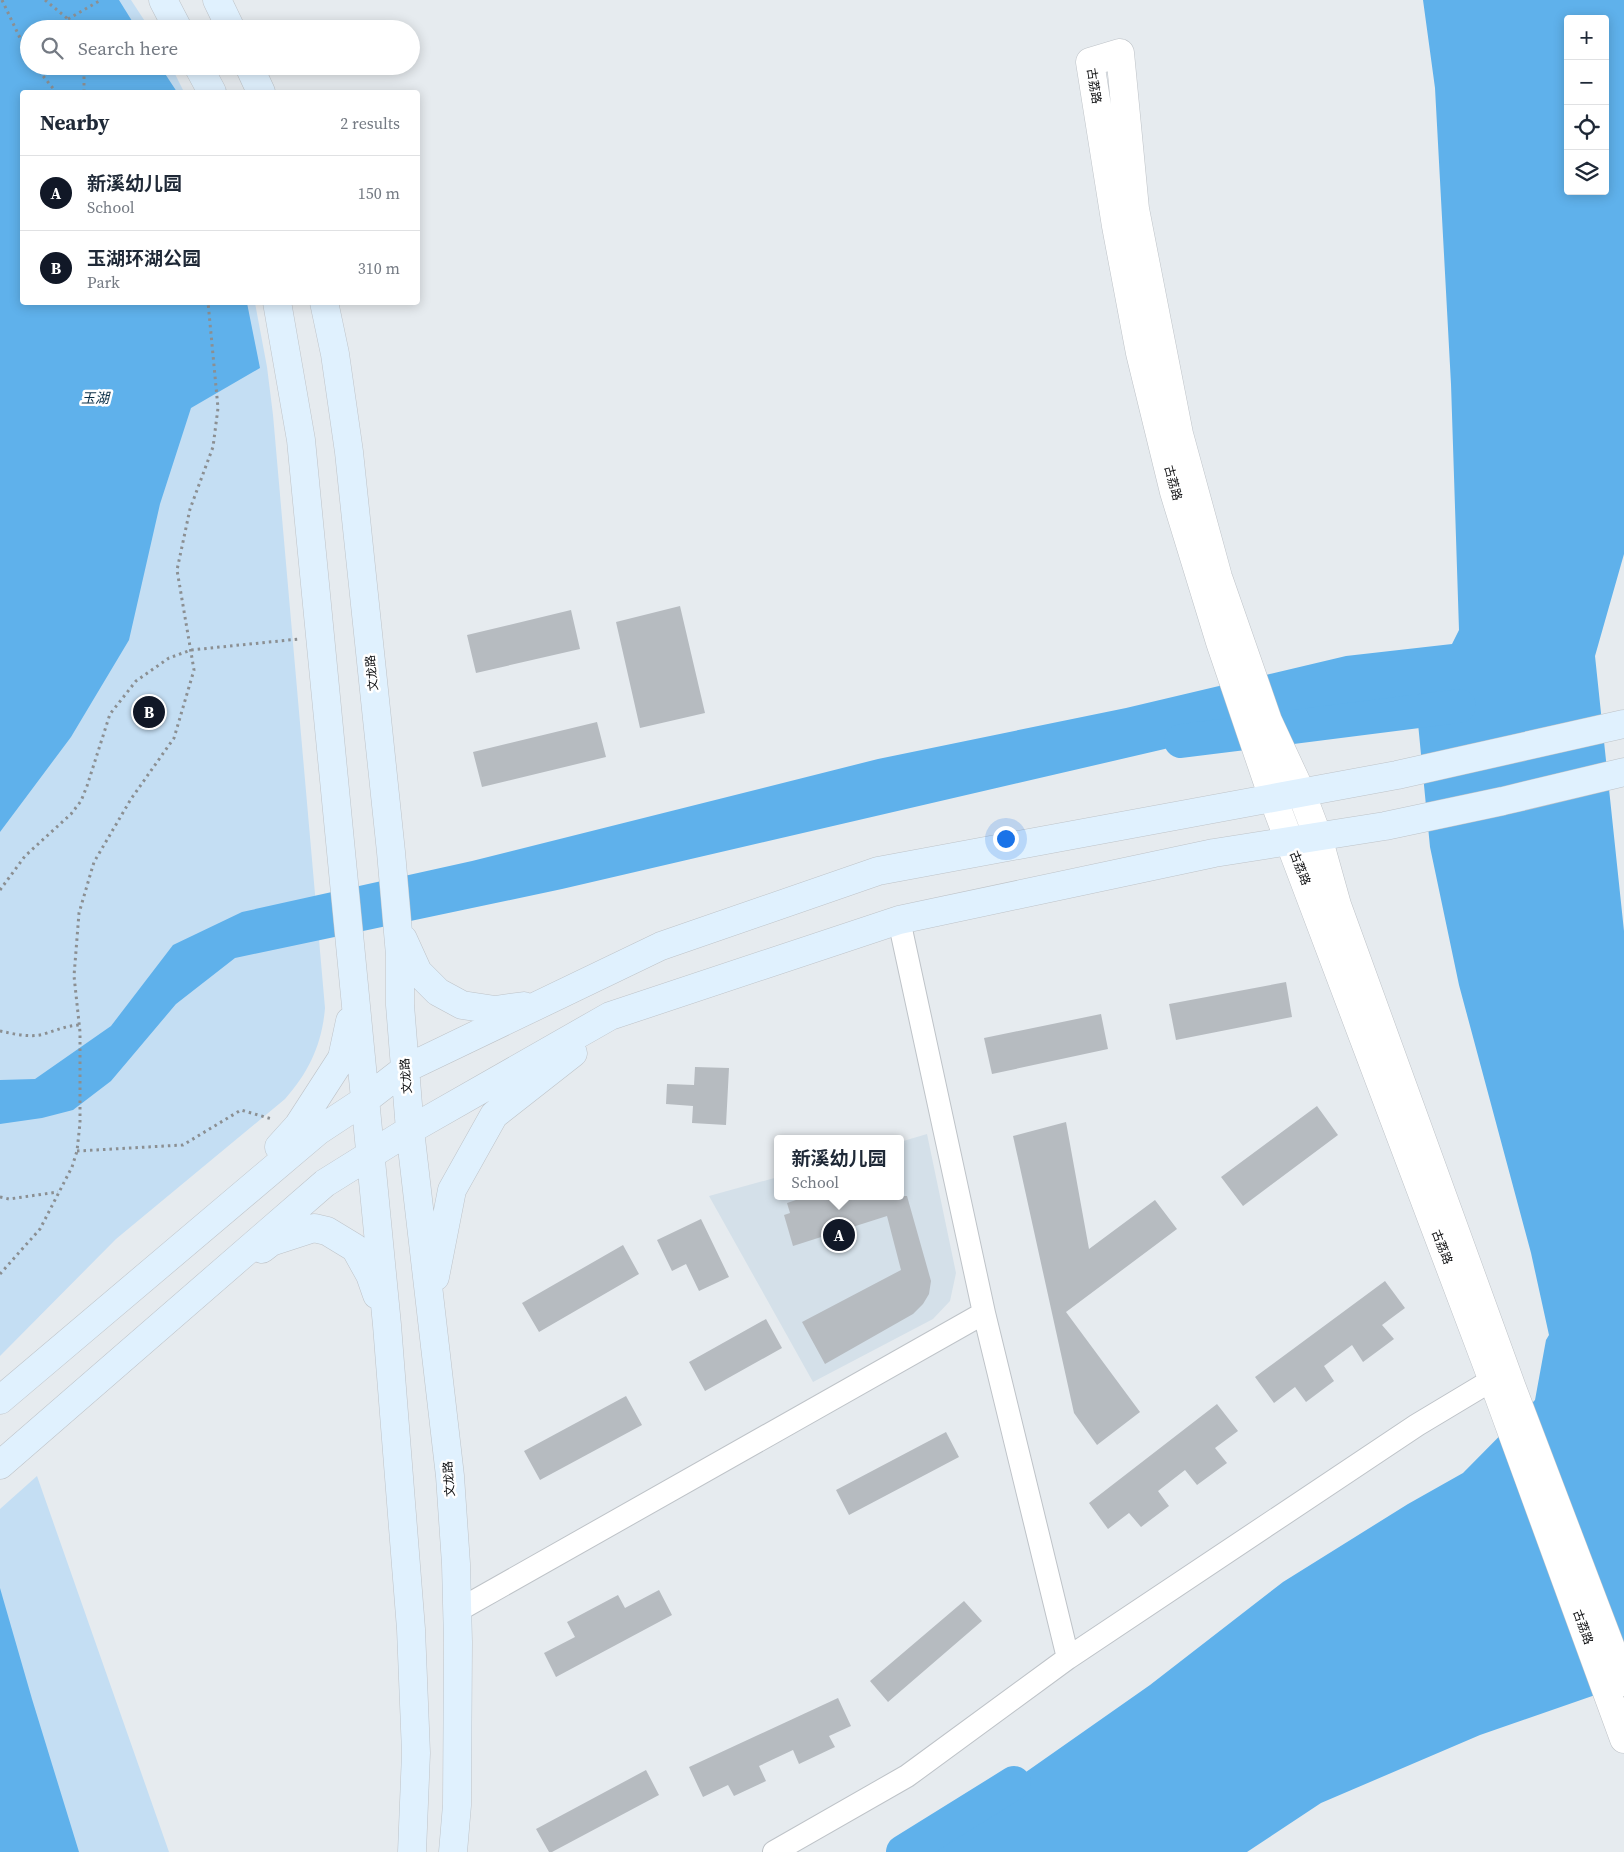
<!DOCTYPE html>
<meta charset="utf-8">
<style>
body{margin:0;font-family:"Source Serif 4","Noto Sans SC",serif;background:#f6f6f7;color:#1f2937}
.controls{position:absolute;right:15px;top:15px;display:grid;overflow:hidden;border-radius:5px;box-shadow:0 2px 12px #0003}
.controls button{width:45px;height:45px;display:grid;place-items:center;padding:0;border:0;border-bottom:1px solid #e0e1e3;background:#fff;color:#1f2937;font:25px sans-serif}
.you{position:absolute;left:1005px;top:838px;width:18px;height:18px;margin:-12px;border:4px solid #fff;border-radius:50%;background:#1a73e8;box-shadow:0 0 0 8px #1a73e833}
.badge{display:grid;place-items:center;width:32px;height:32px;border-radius:50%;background:#111827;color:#fff;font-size:16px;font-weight:700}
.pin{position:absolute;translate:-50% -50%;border:2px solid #fff;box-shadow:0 1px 5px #0006}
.popup{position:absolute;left:774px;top:1135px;width:130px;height:65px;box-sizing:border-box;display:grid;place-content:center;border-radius:5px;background:#fff;filter:drop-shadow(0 1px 4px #0005);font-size:16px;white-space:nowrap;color:#747a83}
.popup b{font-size:19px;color:#1f2937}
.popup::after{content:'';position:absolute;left:50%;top:100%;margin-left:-10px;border:10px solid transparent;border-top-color:#fff}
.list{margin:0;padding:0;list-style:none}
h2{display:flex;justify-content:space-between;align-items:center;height:65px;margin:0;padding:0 20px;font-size:21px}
h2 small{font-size:16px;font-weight:400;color:#747a83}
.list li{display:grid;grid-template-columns:32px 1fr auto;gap:15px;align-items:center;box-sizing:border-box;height:75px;padding:0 20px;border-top:1px solid #e0e1e3}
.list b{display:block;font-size:19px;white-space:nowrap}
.list p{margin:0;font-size:16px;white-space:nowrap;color:#747a83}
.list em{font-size:16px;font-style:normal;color:#747a83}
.icon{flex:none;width:28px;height:28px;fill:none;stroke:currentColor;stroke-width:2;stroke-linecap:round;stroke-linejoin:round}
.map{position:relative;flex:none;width:1624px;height:1852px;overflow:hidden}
.search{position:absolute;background:#fff;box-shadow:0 2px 12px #0003;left:20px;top:20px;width:400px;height:55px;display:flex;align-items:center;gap:12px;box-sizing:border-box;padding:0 18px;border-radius:28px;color:#747a83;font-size:19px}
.panel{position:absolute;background:#fff;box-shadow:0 2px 12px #0003;left:20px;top:90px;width:400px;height:215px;border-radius:5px}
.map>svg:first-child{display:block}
.built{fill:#d4e0e9}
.green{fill:#c4def3}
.water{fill:#5fb1eb;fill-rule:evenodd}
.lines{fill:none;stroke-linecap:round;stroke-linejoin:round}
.river{stroke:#5fb1eb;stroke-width:34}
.building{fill:#b6bbc0}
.minor-casing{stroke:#bec3c8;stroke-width:24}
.tertiary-casing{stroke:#bec3c8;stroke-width:29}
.secondary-casing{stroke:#bec3c8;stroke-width:29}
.path{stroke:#8b8f92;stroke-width:3;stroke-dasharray:2.5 4;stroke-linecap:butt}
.minor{stroke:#fff;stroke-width:22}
.tertiary{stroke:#fff;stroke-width:28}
.secondary{stroke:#e0f1fe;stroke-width:28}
.labels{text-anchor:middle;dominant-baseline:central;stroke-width:5;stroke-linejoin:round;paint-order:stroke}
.street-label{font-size:12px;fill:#0b0c0e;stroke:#fff}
.water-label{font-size:14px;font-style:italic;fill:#0a2e46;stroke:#fff}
</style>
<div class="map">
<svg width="1624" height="1852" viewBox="0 0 1624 1852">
<rect width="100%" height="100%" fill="#e6ebef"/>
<path class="built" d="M 927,1134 L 956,1273 L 950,1301 L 933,1319 L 813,1382 L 709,1196 L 778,1177 L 778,1196 L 900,1196 L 900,1142 Z"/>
<path class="green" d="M 0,0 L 131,0 L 150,29 L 29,29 L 29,66 L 171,66 L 184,92 L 22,92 L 22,302 L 255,303 L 267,367 L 273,415 L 325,1008 C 322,1044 309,1072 285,1099 L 116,1239 L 0,1356 Z
M 37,1476 L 169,1852 L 0,1852 L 0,1509 Z"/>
<path class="water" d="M 0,0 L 119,0 L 137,29 L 29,29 L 29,66 L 160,66 L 177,92 L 22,92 L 22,302 L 247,303 L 260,368 L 191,408 L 160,504 L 129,640 L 71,737 L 0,832 Z
M 1423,0 L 1624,0 L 1624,554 L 1595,656 L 1624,931 L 1624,1685 L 1480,1735 L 1321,1803 L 1247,1852 L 912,1852 L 1150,1685 L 1283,1582 L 1408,1504 L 1463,1473 L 1535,1400 L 1546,1340 L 1549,1335 L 1531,1253 L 1459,985 L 1430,847 L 1417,713 L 1367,702 L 562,889 L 235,958 L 176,1004 L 111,1081 L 73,1110 L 42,1118 L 0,1124 L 0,1080 L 35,1079 L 111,1026 L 173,945 L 242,912 L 472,861 L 878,759 L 1126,708 L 1346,656 L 1452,644 L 1459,630 L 1451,384 L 1435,88 ZM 1568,19 L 1605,19 L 1605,191 L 1568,191 Z
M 0,1588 L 32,1699 L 79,1852 L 0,1852 Z"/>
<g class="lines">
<path class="river" d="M 1181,741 L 1459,706
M 903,1852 L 1014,1783"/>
</g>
<path class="building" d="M 680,606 L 705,713 L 640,728 L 616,622 Z
M 571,610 L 580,649 L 476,673 L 467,635 Z
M 597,722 L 606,757 L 482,787 L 473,752 Z
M 1286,982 L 1292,1017 L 1176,1040 L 1169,1004 Z
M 1101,1014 L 1108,1049 L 992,1074 L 984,1038 Z
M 695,1067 L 729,1068 L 726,1125 L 692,1123 L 693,1106 L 666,1104 L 667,1084 L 694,1085 Z
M 1317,1106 L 1338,1135 L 1243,1206 L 1221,1177 Z
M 1066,1122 L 1089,1249 L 1155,1200 L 1177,1229 L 1066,1312 L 1140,1412 L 1097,1445 L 1074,1413 L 1013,1136 Z
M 808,1196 L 907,1196 L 931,1281 L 929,1294 L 923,1304 L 913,1314 L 825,1364 L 802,1322 L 901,1270 L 887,1216 L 793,1246 L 784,1215 L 790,1213 L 787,1203 Z
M 701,1219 L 729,1277 L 699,1291 L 686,1264 L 672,1271 L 657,1240 Z
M 623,1245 L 639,1274 L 539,1332 L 522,1303 Z
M 1385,1281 L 1405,1308 L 1382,1325 L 1394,1339 L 1363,1362 L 1352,1345 L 1324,1366 L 1334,1381 L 1306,1402 L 1295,1387 L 1274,1403 L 1255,1377 Z
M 766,1319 L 782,1348 L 705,1391 L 689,1362 Z
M 626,1396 L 642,1425 L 540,1480 L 524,1451 Z
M 1217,1404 L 1238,1431 L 1215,1448 L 1227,1463 L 1197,1485 L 1185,1470 L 1158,1491 L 1169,1506 L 1141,1527 L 1129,1513 L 1108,1529 L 1089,1503 Z
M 946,1432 L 959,1457 L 849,1515 L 836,1490 Z
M 659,1590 L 672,1615 L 556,1677 L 544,1653 L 575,1637 L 567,1622 L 618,1595 L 625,1608 Z
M 964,1601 L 982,1621 L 888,1702 L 870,1681 Z
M 838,1698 L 851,1726 L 829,1736 L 835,1747 L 799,1764 L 793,1750 L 759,1766 L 766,1781 L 734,1796 L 728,1785 L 703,1797 L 689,1767 Z
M 646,1770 L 659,1795 L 552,1852 L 549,1852 L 536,1829 Z"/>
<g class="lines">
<g class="minor-casing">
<path id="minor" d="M 457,1611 L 984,1313 L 899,920
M 1068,1658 L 1417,1425 L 1492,1380
M 774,1852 L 907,1776 L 1068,1658 L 984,1313"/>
</g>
<g class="tertiary-casing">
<path id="tertiary" d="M 1624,1682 L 1512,1388 L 1337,905 L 1318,837 L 1301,792 L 1268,721 L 1218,577 L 1179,434 L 1135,209 L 1120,53 L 1090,62 L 1116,226 L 1140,353 L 1174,492 L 1220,642 L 1273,798 L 1499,1397 L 1624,1739"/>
</g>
<g class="secondary-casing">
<path id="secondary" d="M 163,0 L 178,29
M 217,0 L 231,29
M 198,66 L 212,92
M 249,66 L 261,92
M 277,302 L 301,440 L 387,1325 L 411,1629 L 416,1753 L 412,1852
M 324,302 L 335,354 L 349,452 L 391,852 L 400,955 L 400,1005 L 410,1130 L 450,1476 L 456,1564 L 458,1642 L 457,1805 L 453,1852
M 403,939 L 418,972 L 438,992 L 462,1005 L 495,1010 L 524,1006
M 279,1147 L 298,1126 L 342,1058 L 350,1021
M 262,1249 L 271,1242 L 314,1228 L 327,1231 L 355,1248 L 370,1275 L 377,1295
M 435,1277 L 452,1190 L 494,1115 L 573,1053
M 0,1400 L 318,1131 L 365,1100 L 405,1069 L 661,946 L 878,871 L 1397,775 L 1624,724
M 0,1465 L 325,1183 L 410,1130 L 610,1016 L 899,920 L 1214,853 L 1385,826 L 1503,801 L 1624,772"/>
</g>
<path class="path" d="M 2,0 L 29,57
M 45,0 L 68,19 L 72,29
M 68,19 L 101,0
M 35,66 L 56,92
M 84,92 L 84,66
M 0,890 L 25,856 L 71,814 L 81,801 L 87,786 L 110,714 L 136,681 L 169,658 L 191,650 L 299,639
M 0,1031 C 14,1034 30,1038 44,1034 C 57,1030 66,1026 79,1025
M 77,1151 L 183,1145 L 241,1110 L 272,1119
M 0,1197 L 9,1199 L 58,1192
M 0,1274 L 40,1229 L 72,1167 L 77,1151 L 80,1123 L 80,1032 L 74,976 L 79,913 L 94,862 L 131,799 L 174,738 L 194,670 L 177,570 L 190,509 L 213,447 L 218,408 L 208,302"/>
<use href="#minor" class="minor"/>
<use href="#tertiary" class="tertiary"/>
<use href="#secondary" class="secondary"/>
</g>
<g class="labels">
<g class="street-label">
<text transform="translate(1094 86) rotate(81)">古荔路</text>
<text transform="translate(1173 483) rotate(75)">古荔路</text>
<text transform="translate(372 673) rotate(-96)">文龙路</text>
<text transform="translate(1300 868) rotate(69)">古荔路</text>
<text transform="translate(406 1076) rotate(-95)">文龙路</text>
<text transform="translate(1442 1247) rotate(69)">古荔路</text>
<text transform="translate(449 1479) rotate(-95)">文龙路</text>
<text transform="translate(1583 1627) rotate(70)">古荔路</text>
</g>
<g class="water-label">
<text x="95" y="398">玉湖</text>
</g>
</g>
</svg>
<div class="controls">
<button>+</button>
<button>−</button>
<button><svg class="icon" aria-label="locate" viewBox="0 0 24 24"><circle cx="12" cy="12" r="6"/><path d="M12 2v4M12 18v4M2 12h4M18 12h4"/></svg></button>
<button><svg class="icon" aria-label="layers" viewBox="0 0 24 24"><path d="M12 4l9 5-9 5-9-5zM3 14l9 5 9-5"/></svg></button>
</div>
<div class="you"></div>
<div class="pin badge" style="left:839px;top:1235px">A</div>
<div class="popup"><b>新溪幼儿园</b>School</div>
<div class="pin badge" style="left:149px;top:712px">B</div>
<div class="search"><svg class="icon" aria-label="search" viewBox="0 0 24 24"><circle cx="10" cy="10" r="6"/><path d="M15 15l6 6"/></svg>Search here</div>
<section class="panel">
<h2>Nearby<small>2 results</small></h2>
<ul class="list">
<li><span class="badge">A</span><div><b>新溪幼儿园</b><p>School</p></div><em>150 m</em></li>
<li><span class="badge">B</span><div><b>玉湖环湖公园</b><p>Park</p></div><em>310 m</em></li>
</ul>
</section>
</div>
